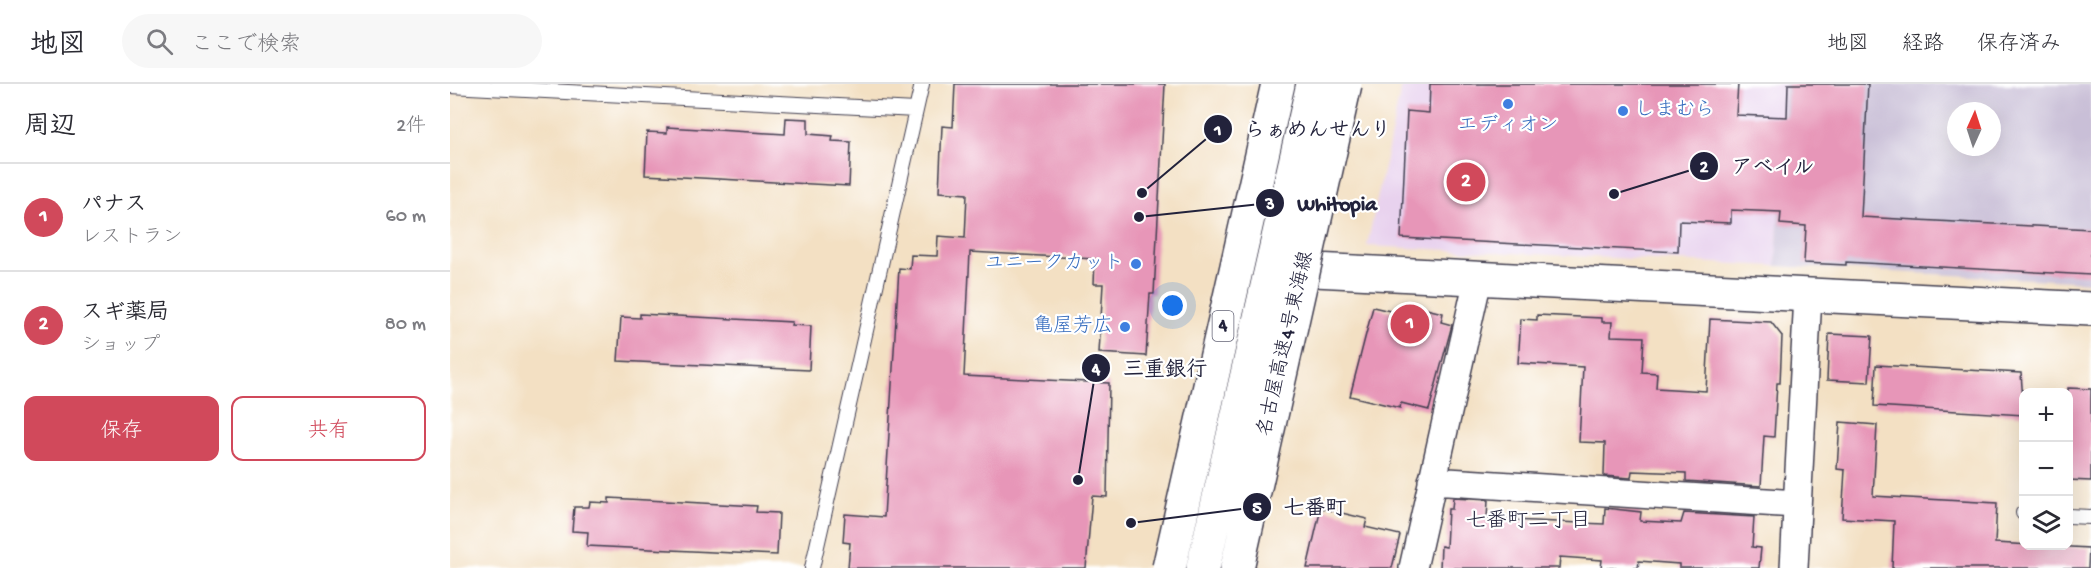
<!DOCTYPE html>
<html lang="ja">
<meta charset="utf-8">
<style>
body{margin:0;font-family:"Gochi Hand","Klee One",sans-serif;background:#f7f7f7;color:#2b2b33}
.controls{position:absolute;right:18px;bottom:18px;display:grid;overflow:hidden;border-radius:12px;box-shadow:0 6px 24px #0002}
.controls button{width:54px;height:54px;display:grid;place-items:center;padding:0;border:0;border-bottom:2px solid #e1e1e2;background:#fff;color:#2b2b33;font:30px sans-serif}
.compass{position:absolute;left:1497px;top:18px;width:54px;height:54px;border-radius:50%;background:#fff;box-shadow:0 6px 24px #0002;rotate:3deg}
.you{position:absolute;left:723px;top:222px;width:21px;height:21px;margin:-15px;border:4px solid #fff;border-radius:50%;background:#1a73e8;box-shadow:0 0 0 9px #1a73e833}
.badge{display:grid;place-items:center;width:39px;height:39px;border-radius:50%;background:#d1495b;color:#fff;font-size:20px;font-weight:700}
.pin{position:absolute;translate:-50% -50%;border:3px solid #fff;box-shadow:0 2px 6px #0006}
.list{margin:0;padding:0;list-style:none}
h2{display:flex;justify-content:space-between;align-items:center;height:78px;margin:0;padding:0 24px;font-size:26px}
h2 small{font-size:20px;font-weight:400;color:#7c7c81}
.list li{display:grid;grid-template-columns:39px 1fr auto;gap:18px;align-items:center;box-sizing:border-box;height:108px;padding:0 24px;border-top:2px solid #e1e1e2}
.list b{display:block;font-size:22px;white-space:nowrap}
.list p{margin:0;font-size:20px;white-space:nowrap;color:#7c7c81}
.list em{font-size:20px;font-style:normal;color:#7c7c81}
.actions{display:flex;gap:12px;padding:18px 24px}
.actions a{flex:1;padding:14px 0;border:2px solid #d1495b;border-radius:12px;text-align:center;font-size:21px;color:#d1495b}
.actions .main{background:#d1495b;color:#fff}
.icon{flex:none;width:33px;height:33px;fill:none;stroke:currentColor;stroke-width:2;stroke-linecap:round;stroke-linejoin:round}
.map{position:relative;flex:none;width:1641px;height:484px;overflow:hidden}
header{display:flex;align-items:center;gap:36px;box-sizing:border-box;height:84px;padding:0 30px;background:#fff;border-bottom:2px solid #e1e1e2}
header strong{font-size:28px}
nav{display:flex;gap:33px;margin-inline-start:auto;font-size:21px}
.search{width:420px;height:54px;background:#f7f7f7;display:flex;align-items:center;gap:15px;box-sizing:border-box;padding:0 21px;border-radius:33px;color:#7c7c81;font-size:22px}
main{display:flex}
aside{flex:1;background:#fff}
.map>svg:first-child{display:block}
.built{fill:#e8d2ee}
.industrial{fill:#c9bfd7;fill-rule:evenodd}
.building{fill:#e796b8}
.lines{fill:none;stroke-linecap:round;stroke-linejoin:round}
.service-casing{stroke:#413e4f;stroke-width:16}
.minor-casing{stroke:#413e4f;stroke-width:30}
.tertiary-casing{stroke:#413e4f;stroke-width:36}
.service{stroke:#fff;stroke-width:14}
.minor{stroke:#fff;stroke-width:27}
.tertiary{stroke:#fff;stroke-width:33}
.motorway-bridge-casing{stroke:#413e4f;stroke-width:36;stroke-linecap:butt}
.motorway-bridge{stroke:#fff;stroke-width:33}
.shop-dot{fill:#3f7fe0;stroke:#fff;stroke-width:2}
.labels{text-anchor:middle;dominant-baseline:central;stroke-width:4.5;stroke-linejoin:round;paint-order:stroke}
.shield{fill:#fff;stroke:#646476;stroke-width:1.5}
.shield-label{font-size:18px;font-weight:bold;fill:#22223b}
.shop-label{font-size:20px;fill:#366cbe;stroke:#fff;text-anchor:end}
.street-label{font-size:20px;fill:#22223b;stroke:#fff}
.neighbourhood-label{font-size:21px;fill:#22223b;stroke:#fff}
.leader{fill:none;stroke:#22223b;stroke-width:2}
.callout-dot{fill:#22223b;stroke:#fff;stroke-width:2}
.mark-label{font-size:18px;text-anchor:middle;font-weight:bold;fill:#fff}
.callout-label{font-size:21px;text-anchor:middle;font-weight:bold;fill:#22223b;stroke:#fff;stroke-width:4.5;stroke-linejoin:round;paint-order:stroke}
</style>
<header>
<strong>地図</strong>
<div class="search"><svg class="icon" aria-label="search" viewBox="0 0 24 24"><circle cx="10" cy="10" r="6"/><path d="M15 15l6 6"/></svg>ここで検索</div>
<nav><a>地図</a><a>経路</a><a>保存済み</a></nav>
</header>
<main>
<aside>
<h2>周辺<small>2件</small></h2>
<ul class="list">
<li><span class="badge">1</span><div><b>パナス</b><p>レストラン</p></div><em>60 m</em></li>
<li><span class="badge">2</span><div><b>スギ薬局</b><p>ショップ</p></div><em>80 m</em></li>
</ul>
<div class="actions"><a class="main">保存</a><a>共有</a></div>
</aside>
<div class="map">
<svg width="1641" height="484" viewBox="0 0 1641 484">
<rect width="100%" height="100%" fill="#fff"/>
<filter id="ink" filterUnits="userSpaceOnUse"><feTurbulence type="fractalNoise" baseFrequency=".0167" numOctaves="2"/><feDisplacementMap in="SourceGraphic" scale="12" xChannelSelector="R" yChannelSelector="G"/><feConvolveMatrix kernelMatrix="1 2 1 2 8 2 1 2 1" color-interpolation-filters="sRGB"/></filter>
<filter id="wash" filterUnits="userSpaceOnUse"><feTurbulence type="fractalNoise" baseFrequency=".008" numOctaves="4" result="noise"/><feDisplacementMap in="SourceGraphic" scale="24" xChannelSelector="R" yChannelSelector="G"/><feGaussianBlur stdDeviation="1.35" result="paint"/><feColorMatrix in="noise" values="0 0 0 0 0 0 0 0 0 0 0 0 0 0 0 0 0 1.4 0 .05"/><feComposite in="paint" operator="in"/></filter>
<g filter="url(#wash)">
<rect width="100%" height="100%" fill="#f3e0c3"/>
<path class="built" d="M 952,0 L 1335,0 L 1326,182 L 917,162 Z"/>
<path class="industrial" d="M 1335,0 L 1641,0 L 1641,198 L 1326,182 ZM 1506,27 L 1542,27 L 1542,63 L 1506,63 Z"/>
<g id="blocks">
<path class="building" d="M 505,0 L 715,0 L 704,210 L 700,210 L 696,272 L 649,269 L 653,200 L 644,200 L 645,175 L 520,168 L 514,292 L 659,299 L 657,413 L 642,412 L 636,484 L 398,484 L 400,459 L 393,458 L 395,430 L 434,433 L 449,184 L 460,185 L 461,171 L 487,172 L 488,152 L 515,154 L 517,110 L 489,108 L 492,42 L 503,43 Z
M 980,0 L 1288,0 L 1286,31 L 1337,33 L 1338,0 L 1418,0 L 1411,133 L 1641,145 L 1641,191 L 1396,178 L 1396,181 L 1354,179 L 1356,142 L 1330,140 L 1331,128 L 1281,126 L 1281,139 L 1229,137 L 1228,168 L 951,154 L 957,27 L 979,29 Z
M 336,34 L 358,35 L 358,50 L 383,52 L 382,57 L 401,58 L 399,102 L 195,91 L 197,48 L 217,49 L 217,43 L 335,50 Z
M 923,223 L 970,234 L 972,224 L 993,229 L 991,238 L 1002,241 L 979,326 L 951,319 L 950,324 L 900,312 Z
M 190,230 L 342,238 L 341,241 L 361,242 L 359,286 L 168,277 L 171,233 L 190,234 Z
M 1087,231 L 1152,234 L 1152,238 L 1162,238 L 1161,252 L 1194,253 L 1192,288 L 1207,289 L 1206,304 L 1256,307 L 1260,235 L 1321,238 L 1332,252 L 1330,299 L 1327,299 L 1324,353 L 1314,352 L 1311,402 L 1236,397 L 1236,389 L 1182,387 L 1181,394 L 1154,392 L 1155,359 L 1129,358 L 1133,283 L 1068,279 L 1071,235 L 1087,236 Z
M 1379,250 L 1422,252 L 1419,298 L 1377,296 Z
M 1426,281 L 1571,289 L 1574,331 L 1424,322 Z
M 1618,304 L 1641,305 L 1641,397 L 1618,396 Z
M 1390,338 L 1427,341 L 1423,412 L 1547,419 L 1545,459 L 1639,464 L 1638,484 L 1442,484 L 1444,437 L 1392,434 L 1395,386 L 1387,385 Z
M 159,414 L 307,422 L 306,428 L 329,429 L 327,471 L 137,462 L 138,448 L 122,447 L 124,423 L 139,423 L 140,418 L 159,419 Z
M 1003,414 L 1038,416 L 1037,435 L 1154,440 L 1155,424 L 1191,428 L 1190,437 L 1231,439 L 1234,429 L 1304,433 L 1302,463 L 1311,464 L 1309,484 L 1229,484 L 1229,480 L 1189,477 L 1188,484 L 1151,484 L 1152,476 L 1110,473 L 1109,484 L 990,484 L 991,462 L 996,463 L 998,425 L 1002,425 Z
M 871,424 L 917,435 L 915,443 L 950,451 L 942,484 L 857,484 Z"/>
</g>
</g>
<g filter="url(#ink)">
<use href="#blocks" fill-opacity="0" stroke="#413e4f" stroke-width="1.5"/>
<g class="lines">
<g class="service-casing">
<path id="service" d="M 0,2 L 466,26
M 1573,429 L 1574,429
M 1618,432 L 1641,433
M 362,484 L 472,0"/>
</g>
<g class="minor-casing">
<path id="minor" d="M 982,397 L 1347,420
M 963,484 L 1028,195
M 1344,484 L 1358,211"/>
</g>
<g class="tertiary-casing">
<path id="tertiary" d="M 825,184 L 1641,225"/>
</g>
<use href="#service" class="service"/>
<use href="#minor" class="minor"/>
<use href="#tertiary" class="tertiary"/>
<g class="motorway-bridge-casing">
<path id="motorway-bridge" d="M 719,484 L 828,0
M 753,484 L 863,0
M 787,484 L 895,0"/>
</g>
<use href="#motorway-bridge" class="motorway-bridge"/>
</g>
</g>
<g class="shop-dot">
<circle cx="1058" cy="20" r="6"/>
<circle cx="1173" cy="27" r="6"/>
<circle cx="686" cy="180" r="6"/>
<circle cx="675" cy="243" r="6"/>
</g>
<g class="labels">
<rect class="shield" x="762.5" y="227" width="21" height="30" rx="4.5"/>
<g class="shield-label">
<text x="773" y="242">4</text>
</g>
<g class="shop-label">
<text x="1185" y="27" text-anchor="start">しまむら</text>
<text x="1058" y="42" text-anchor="middle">エディオン</text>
<text x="674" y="180">ユニークカット</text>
<text x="663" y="243">亀屋芳広</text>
</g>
<g class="street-label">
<text transform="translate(837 260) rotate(-77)">名古屋高速4号東海線</text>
</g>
<g class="neighbourhood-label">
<text x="1078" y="438">七番町二丁目</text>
</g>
</g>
<path class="leader" d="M692 109L768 45M1164 110L1254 82M689 133L820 119M628 396L646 284M681 439L807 423"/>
<g class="callout-dot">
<circle cx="692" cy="109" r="6"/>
<circle cx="1164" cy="110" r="6"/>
<circle cx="689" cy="133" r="6"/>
<circle cx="628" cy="396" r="6"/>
<circle cx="681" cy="439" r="6"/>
<circle cx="768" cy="45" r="15"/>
<circle cx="1254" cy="82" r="15"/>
<circle cx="820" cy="119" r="15"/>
<circle cx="646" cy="284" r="15"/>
<circle cx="807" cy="423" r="15"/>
</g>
<g class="mark-label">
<text x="768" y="51">1</text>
<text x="1254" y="88">2</text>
<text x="820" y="125">3</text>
<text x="646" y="290">4</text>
<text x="807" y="429">5</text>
</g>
<g class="callout-label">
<text x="868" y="52">らぁめんせんり</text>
<text x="1323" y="89">アベイル</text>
<text x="887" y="126">Whitopia</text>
<text x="715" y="291">三重銀行</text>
<text x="865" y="430">七番町</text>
</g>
</svg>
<div class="controls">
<button>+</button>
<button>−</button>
<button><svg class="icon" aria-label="layers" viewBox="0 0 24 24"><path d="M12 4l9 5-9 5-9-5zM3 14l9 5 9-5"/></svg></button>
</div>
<svg class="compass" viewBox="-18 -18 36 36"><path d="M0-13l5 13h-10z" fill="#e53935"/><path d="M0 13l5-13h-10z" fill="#7c7c81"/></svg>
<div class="you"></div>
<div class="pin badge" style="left:960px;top:240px">1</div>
<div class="pin badge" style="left:1016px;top:98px">2</div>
</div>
</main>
